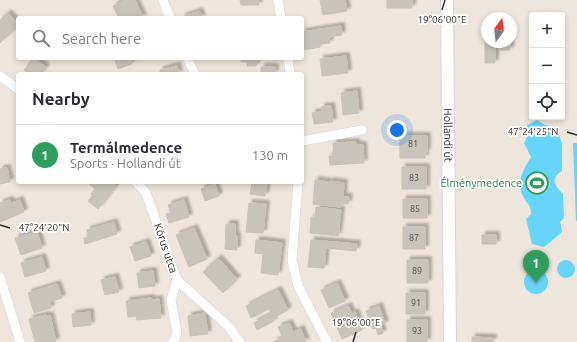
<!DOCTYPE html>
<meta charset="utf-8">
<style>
body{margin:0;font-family:Ubuntu,sans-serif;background:#f2f2f3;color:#2b2b33}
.controls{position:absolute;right:12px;top:12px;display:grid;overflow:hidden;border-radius:4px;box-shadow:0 2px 6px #0003}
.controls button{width:36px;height:36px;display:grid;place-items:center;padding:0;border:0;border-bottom:1px solid #e1e1e2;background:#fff;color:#2b2b33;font:20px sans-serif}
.compass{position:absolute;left:481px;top:12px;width:36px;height:36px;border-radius:50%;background:#fff;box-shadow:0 2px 6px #0003;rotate:15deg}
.you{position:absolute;left:397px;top:130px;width:14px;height:14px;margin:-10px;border:3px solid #fff;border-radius:50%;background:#1a73e8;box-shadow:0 0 0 6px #1a73e833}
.badge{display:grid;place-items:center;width:26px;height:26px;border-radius:50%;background:#3961ff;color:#fff;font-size:13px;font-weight:700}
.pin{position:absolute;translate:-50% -33px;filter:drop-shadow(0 1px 2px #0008)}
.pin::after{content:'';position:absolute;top:21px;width:14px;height:12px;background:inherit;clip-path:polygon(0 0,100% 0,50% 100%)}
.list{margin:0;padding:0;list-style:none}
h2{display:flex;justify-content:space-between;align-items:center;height:52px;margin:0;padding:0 16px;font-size:17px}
h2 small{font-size:13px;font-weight:400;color:#7c7c81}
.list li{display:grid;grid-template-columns:26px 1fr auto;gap:12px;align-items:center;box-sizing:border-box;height:60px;padding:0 16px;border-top:1px solid #e1e1e2}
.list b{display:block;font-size:15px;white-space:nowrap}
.list p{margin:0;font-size:13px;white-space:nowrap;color:#7c7c81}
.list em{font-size:13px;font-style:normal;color:#7c7c81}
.icon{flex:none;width:22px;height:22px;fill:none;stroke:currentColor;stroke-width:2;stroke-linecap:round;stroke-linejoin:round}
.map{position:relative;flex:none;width:577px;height:342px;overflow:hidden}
.search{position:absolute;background:#fff;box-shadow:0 2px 6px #0003;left:16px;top:16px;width:288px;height:44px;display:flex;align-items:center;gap:10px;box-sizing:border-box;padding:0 14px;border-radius:4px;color:#7c7c81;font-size:15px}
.panel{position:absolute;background:#fff;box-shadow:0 2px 6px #0003;left:16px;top:72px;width:288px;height:112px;border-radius:4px}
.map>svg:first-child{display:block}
.water{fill:#67d5f9}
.building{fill:#c9c4bb;stroke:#cac2b6;filter:url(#shadow)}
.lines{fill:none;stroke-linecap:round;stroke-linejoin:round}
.minor-casing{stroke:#d1d6e5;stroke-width:10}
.tertiary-casing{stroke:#d1d6e5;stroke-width:14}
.minor{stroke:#fff;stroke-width:9}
.tertiary{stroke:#fff;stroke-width:12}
.ticks{fill:none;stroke:#2b2b2b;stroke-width:1.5}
.labels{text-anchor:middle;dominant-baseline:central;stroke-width:3.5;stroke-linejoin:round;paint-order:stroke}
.number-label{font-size:9px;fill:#52514f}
.street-label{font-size:11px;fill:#2b2b2b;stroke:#fff}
.leisure-label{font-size:11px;fill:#27864d;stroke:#fff;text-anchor:end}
.ticks-label{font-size:10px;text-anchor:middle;fill:#2b2b2b;stroke:#fff;stroke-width:3.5;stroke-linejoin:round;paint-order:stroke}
</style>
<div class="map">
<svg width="577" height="342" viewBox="0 0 577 342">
<defs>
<filter id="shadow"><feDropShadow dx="3.5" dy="-3.5" stdDeviation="1" flood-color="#0004"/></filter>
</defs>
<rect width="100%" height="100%" fill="#eee6dc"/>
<path class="water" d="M 537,120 L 545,125 L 556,128 L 562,143 L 562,171 C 550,179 554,185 563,194 L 564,218 L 560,222 L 562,232 L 554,239 L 544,247 L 532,244 L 526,219 L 531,214 C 531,205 528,205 524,198 C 515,183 523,170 531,157 L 524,143 L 529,133 L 527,125 Z
M 573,143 L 577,143 L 577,221 L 576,221 Z
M557 269a9 9 0 1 1 18 0a9 9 0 1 1-18 0Z
M524 282a12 12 0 1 1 24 0a12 12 0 1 1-24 0Z"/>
<path class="building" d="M 126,0 L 135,0 L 143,18 L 119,18 L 113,6 Z
M 240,0 L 258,0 L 259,5 L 241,5 Z
M 320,0 L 345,0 L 347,11 L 323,15 Z
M 387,0 L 412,0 L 412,8 L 387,8 Z
M 199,11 L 202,18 L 182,18 L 182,17 Z
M 8,13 L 18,24 L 18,26 L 0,43 L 0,20 Z
M 341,26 L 342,35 L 329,37 L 330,43 L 320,44 L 320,47 L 304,50 L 302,32 Z
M 485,32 L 487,32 L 487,42 L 495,42 L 495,63 L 485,63 Z
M 500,42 L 510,42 L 510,50 L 500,50 Z
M 346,56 L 348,73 L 322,76 L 320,59 Z
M 33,58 L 46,67 L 41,74 L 29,74 L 24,70 Z
M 114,58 L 129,58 L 132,64 L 118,69 Z
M 242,58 L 257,58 L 256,66 L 247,66 L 247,62 L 241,62 Z
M 177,66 L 179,74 L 160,74 L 160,70 Z
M 261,67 L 275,67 L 275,74 L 261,74 Z
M 357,91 L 359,113 L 343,115 L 341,93 Z
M 331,106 L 333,122 L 314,124 L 312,113 L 322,112 L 321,107 Z
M 400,136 L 427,136 L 427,152 L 425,152 L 425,158 L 400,158 Z
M 356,142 L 356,145 L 363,145 L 364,163 L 330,165 L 329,156 L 334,156 L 333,143 Z
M 402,167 L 426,167 L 426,189 L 402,189 Z
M 7,168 L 10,182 L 0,184 L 0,169 Z
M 315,180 L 329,182 L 327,193 L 329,193 L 330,181 L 344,183 L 343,197 L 349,197 L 348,204 L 341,203 L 341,207 L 313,204 Z
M 87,182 L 112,182 L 116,186 L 98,209 L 88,201 L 93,195 L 91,194 L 95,189 Z
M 252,182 L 267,182 L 265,196 L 250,194 Z
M 215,184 L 219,196 L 205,201 L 201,189 Z
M 403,199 L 427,199 L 427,218 L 403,218 Z
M 10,200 L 11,203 L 20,200 L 24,212 L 0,222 L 0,203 Z
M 184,200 L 189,217 L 169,223 L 166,214 L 171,213 L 168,205 Z
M 249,203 L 266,204 L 263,233 L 246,232 Z
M 316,207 L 341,210 L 338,236 L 310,233 L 311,217 L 315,217 Z
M 114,222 L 117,234 L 85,244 L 84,238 L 89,237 L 87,230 Z
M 226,224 L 235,224 L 235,235 L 237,236 L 237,250 L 225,249 Z
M 403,227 L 425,227 L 425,249 L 403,249 Z
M 194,228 L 207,259 L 189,267 L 176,235 Z
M 37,232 L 42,248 L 21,255 L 15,238 Z
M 482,235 L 496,235 L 496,244 L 482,244 Z
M 256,240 L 282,243 L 278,275 L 261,273 L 263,254 L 255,253 Z
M 311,240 L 357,244 L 356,251 L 326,248 L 324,268 L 308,267 Z
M 146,242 L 151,256 L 135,261 L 130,247 Z
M 42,257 L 46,271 L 25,277 L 21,263 Z
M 218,258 L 237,279 L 223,293 L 203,272 Z
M 407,260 L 428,260 L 428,283 L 407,283 Z
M 153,271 L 155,286 L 139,288 L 137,273 Z
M 115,277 L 119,292 L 105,295 L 101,280 Z
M 337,283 L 345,301 L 329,308 L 321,290 Z
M 57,284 L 62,298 L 50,302 L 51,308 L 34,313 L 28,293 Z
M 278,290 L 288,310 L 273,318 L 269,309 L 251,318 L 246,306 Z
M 406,293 L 425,293 L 425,314 L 406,314 Z
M 151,298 L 152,300 L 159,299 L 161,318 L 137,320 L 136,316 L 128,317 L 126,301 Z
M 348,306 L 352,314 L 355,312 L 362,330 L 342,339 L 331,313 Z
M 379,306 L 385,324 L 380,325 L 383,333 L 378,335 L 376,328 L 373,329 L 366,311 Z
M 90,312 L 91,325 L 73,327 L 72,314 Z
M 205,313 L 208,334 L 190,336 L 188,316 Z
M 271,314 L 274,321 L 257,330 L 254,323 Z
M 46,315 L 47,316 L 50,315 L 56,342 L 35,342 L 29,319 Z
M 407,320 L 427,320 L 427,342 L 407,342 Z
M 289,323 L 293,332 L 301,329 L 306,342 L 273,342 L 283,338 L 278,327 Z
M 472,337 L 493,338 L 493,342 L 472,342 Z"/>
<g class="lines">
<g class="minor-casing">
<path id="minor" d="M 163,0 L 170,18
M 278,0 L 281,18
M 187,58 L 195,74
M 288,58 L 290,74
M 0,76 L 18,89
M 302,141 L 362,130
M 136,182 L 146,193 L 177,280 L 171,300 L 177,333 L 173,342
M 298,182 L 292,260 L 298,286 L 327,342
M 0,277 L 20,342
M 177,280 L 228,326 L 240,342"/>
</g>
<g class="tertiary-casing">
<g id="tertiary">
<path id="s1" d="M 447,0 L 450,342"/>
</g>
</g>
<use href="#minor" class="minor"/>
<use href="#tertiary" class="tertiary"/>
</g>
<path class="ticks" d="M 442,10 L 445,0M 567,132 L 577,135M 0,225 L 10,228M 353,342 L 356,332"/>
<defs>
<g id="stadium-ring" transform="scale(1.15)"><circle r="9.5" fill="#fff" stroke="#2e9e5b" stroke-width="1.5"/><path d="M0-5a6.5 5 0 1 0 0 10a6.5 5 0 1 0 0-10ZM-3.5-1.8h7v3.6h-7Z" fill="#2e9e5b"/></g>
</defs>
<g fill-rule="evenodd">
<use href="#stadium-ring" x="537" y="183"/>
</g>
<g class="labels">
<g class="number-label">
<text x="413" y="144">81</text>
<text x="414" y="178">83</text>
<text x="415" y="209">85</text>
<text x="414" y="238">87</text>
<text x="417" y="271">89</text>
<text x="416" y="303">91</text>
<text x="417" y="331">93</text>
</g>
<g class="street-label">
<text stroke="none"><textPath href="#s1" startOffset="135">Hollandi út</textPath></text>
<text transform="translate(166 248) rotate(71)">Kórus utca</text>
</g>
<g class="leisure-label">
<text x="522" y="183">Élménymedence</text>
</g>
</g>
<g class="ticks-label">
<text x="442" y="23">19°06'00"E</text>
<text x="533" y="135">47°24'25"N</text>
<text x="44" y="231">47°24'20"N</text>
<text x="356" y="326">19°06'00"E</text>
</g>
</svg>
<div class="controls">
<button>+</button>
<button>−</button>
<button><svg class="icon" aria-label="locate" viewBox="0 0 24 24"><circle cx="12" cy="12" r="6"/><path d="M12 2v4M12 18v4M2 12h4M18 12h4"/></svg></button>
</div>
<svg class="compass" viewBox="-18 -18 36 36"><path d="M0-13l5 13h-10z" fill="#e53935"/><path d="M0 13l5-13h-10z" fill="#7c7c81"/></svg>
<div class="you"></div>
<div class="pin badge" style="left:536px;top:283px;background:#2e9e5b">1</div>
<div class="search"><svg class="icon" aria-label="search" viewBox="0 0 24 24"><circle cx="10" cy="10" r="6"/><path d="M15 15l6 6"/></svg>Search here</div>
<section class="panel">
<h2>Nearby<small></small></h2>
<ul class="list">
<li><span class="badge" style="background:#2e9e5b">1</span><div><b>Termálmedence</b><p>Sports · Hollandi út</p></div><em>130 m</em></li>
</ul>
</section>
</div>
